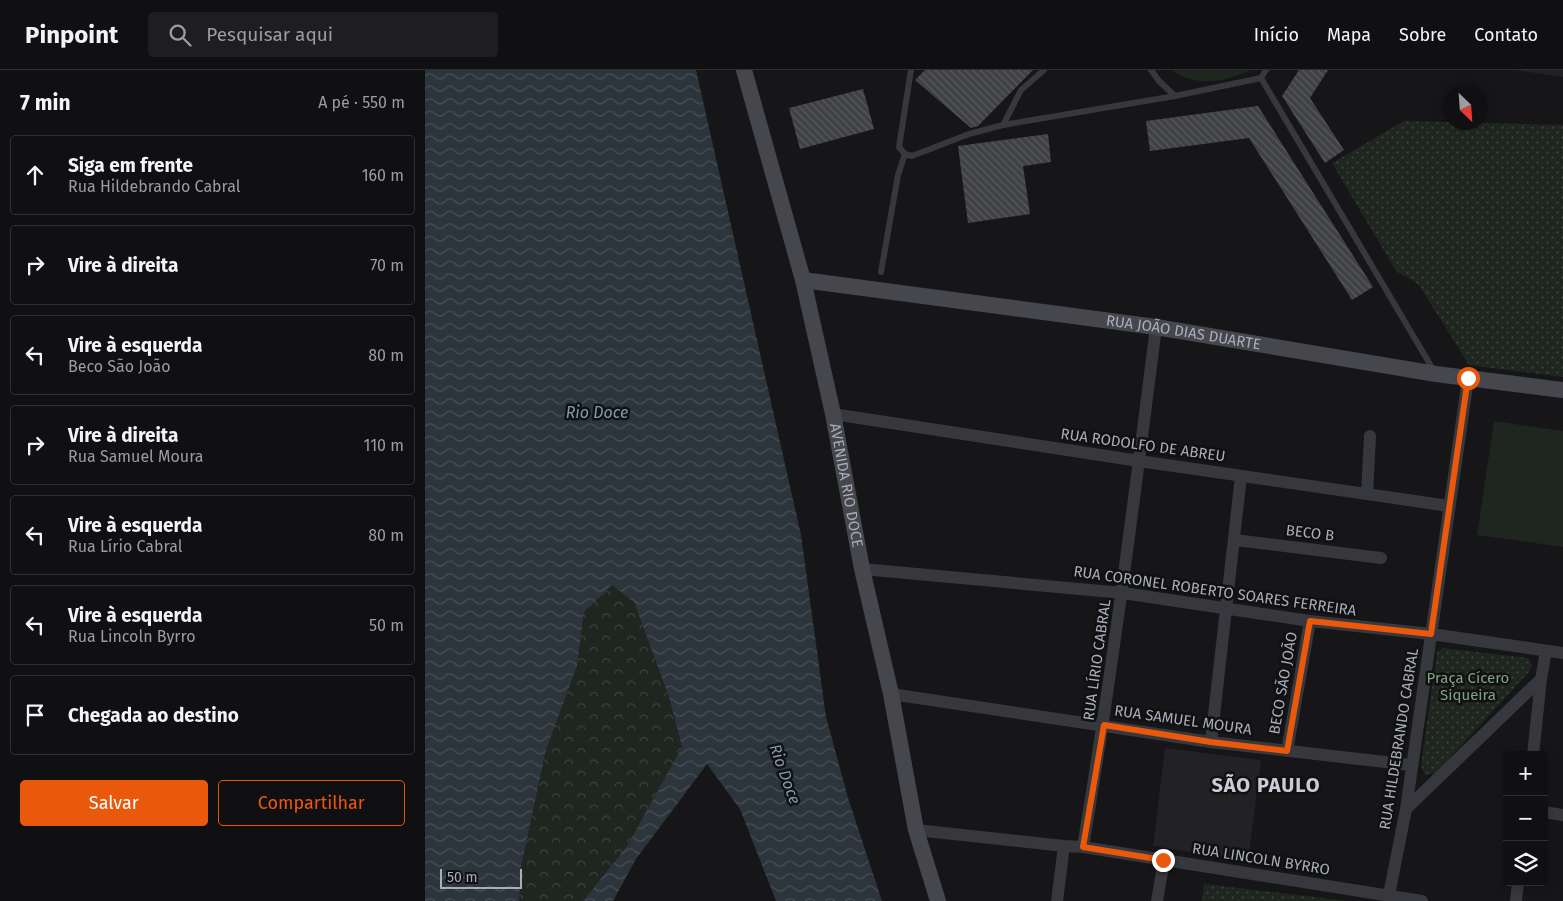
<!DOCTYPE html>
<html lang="pt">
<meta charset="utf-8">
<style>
body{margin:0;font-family:"Fira Sans",sans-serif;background:#1e1e20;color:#f1f3f6}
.controls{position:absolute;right:15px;bottom:15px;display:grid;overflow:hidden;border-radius:5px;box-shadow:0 2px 8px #0003}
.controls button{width:45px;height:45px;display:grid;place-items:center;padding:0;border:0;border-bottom:1px solid #303032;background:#101012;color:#f1f3f6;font:25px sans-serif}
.compass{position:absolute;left:1018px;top:15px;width:45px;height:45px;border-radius:50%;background:#101012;box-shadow:0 2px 8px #0003;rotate:155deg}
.scale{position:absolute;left:15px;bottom:12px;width:82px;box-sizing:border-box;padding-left:5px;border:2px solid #a8adb8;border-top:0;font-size:14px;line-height:18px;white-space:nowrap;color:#a8adb8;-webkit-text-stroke:4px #111113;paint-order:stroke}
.stop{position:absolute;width:15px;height:15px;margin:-11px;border:4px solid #ea580c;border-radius:50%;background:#fff}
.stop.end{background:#ea580c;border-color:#fff;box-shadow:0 1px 5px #0008}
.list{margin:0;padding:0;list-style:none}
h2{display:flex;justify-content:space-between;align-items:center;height:65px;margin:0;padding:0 20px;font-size:21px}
h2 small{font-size:16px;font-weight:400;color:#9c9d9f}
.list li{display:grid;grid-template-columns:32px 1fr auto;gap:15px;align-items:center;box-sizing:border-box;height:80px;margin:0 10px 10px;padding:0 10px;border:1px solid #303032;border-radius:5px}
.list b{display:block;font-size:19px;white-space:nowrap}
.list p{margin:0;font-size:16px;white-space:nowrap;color:#9c9d9f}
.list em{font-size:16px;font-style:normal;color:#9c9d9f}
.actions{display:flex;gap:10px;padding:15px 20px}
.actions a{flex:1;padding:11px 0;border:1px solid #ea580c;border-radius:5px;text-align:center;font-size:18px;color:#ea580c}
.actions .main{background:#ea580c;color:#fff}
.icon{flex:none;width:28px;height:28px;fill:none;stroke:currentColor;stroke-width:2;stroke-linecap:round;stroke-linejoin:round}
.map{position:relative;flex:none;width:1138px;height:831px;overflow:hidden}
header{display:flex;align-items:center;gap:30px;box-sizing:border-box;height:70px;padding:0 25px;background:#101012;border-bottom:1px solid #303032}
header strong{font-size:24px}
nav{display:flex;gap:28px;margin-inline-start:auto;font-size:18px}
.search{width:350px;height:45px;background:#1e1e20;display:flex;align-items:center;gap:12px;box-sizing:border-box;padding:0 18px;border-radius:5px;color:#9c9d9f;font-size:19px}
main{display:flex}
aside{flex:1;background:#101012}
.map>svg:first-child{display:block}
.built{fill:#222225}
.green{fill:url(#green-dots)}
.forest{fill:url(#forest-crowns)}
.pitch{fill:#1e261f}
.water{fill:url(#water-waves)}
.building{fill:url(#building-back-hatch)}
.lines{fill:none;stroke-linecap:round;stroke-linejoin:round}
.lane{stroke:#37383d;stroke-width:6}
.street{stroke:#37383d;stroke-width:12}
.secondary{stroke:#45474d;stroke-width:16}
.route{stroke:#ea580c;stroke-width:6}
.labels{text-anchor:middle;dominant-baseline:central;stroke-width:5;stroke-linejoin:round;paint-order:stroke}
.street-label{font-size:15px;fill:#a8adb8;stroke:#111113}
.park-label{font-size:15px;fill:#7fa381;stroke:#111113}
.water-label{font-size:16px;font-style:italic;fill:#7f9bb3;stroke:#111113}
.district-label{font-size:20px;font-weight:bold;letter-spacing:1px;fill:#c9ccd4;stroke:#111113}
</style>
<header>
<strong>Pinpoint</strong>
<div class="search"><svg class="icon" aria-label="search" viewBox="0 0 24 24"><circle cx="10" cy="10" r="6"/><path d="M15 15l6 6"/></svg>Pesquisar aqui</div>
<nav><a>Início</a><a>Mapa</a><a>Sobre</a><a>Contato</a></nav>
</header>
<main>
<aside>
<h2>7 min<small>A pé · 550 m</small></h2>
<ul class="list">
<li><svg class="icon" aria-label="ahead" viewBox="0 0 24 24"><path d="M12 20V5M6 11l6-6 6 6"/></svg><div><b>Siga em frente</b><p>Rua Hildebrando Cabral</p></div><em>160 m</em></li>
<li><svg class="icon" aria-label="right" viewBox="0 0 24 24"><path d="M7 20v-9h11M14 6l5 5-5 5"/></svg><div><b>Vire à direita</b></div><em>70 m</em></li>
<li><svg class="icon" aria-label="left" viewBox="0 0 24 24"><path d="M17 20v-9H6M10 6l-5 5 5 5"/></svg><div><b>Vire à esquerda</b><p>Beco São João</p></div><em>80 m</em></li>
<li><svg class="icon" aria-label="right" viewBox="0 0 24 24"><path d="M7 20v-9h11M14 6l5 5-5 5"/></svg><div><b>Vire à direita</b><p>Rua Samuel Moura</p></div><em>110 m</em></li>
<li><svg class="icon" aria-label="left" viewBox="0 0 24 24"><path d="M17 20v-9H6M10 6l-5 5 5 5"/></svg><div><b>Vire à esquerda</b><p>Rua Lírio Cabral</p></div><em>80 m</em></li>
<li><svg class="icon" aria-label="left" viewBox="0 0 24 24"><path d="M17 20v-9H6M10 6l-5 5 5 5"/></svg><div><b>Vire à esquerda</b><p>Rua Lincoln Byrro</p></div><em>50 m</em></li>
<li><svg class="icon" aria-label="arrive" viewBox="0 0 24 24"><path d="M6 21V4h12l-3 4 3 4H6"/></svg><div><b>Chegada ao destino</b></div></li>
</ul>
<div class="actions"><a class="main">Salvar</a><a>Compartilhar</a></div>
</aside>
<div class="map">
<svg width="1138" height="831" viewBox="0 0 1138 831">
<defs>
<pattern id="green-dots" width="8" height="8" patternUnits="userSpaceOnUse" patternTransform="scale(1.25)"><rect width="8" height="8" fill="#1e261f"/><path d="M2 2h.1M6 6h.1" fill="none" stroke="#3c433d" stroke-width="1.8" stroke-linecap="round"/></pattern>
<pattern id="forest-crowns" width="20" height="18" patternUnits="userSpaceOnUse" patternTransform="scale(1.25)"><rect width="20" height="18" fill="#1e261f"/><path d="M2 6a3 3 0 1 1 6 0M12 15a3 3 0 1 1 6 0" fill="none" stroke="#3c433d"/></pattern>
<pattern id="water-waves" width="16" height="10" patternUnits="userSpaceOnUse" patternTransform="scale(1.25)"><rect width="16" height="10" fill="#2c353c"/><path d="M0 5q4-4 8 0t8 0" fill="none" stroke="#485056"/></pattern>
<pattern id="building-back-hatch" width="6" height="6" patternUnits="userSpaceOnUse" patternTransform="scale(1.25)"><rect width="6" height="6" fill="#404145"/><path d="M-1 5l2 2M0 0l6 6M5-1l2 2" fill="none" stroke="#595a5e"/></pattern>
</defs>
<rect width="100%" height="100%" fill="#161618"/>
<path class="built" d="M 1090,0 L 1138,0 L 1138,7 Z
M 740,678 L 836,690 L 823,791 L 728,776 Z"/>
<path class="green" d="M 979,51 L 1138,55 L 1138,307 L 1044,295 L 996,218 L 990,212 L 971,201 L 907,93 Z
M 1018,578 L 1103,588 L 1107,596 L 1104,602 L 1011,703 L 1000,705 L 996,696 L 1012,582 Z
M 779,814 L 922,831 L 777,831 Z"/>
<path class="forest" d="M 187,514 L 209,532 L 244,627 L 257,677 L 202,776 L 158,831 L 94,831 L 96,797 L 121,680 L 152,596 L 159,542 Z"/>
<path class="pitch" d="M 747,0 L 825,0 C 801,12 770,18 747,0 Z
M 1069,351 L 1138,361 L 1138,477 L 1052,465 Z"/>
<path class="water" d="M 0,0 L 271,0 L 376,465 L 401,647 L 423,728 L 457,831 L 351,831 L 315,739 L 282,694 L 211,789 L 188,831 L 158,831 L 202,776 L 257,677 L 244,627 L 209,532 L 187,515 L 159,542 L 152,596 L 121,680 L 96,797 L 94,831 L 0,831 Z"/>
<path class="building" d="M 500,0 L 608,0 L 553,56 L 546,58 L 490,10 Z
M 874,0 L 903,0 L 885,28 L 919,80 L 900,93 L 857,26 Z
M 438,19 L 449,59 L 375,79 L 364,38 Z
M 833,36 L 948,217 L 927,230 L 824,68 L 725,81 L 721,51 Z
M 623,64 L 626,92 L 598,96 L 605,144 L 543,153 L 533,76 Z"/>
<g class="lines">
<path class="lane" d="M 486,0 L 474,77 L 480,84 L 487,86 L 544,64 L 578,55
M 619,0 L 596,20 L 578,55 L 750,26 L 836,8 L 841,0
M 726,0 L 734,11 L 750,26
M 836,8 L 1009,301
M 456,202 L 473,105 L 480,84"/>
<path class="street" d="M 408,344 L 714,391 L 1024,436
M 942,424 L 945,366
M 810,470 L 956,488
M 437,499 L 698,523 L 885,551 L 1006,564 L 1138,583
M 466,624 L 786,672 L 986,695
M 786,672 L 816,406
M 862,681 L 885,551
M 1108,685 L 1116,609 L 1121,581
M 981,739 L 1116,609
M 1119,742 L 1138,745
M 491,760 L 639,776 L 658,777 L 997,831
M 658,777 C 687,604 709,431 731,257
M 964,825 L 981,739 L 1043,309
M 632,831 L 639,776
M 732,831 L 739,790
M 1091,831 L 1093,812"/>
<g class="secondary">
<path id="s1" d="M 319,0 L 378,210 L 408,344 L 437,499 L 466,624 L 491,760 L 513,831"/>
<path id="s2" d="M 378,210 L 731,257 L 1011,304 L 1138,320"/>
</g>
</g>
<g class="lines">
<path class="route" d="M 738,790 L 658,777 L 679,655 L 786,672 L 862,681 L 885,551 L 1006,564 L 1043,308"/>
</g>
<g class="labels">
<g class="street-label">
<text stroke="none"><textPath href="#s2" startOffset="384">RUA JOÃO DIAS DUARTE</textPath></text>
<text transform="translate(718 375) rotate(8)">RUA RODOLFO DE ABREU</text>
<text stroke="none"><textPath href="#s1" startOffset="428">AVENIDA RIO DOCE</textPath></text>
<text transform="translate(885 463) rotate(7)">BECO B</text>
<text transform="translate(790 521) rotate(8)">RUA CORONEL ROBERTO SOARES FERREIRA</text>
<text transform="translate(672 590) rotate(-82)">RUA LÍRIO CABRAL</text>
<text transform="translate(858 613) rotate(-80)">BECO SÃO JOÃO</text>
<text transform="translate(758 650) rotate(8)">RUA SAMUEL MOURA</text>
<text transform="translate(974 669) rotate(-81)">RUA HILDEBRANDO CABRAL</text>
<text transform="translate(836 789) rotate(9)">RUA LINCOLN BYRRO</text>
</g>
<g class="park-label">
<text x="1043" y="608">Praça Cícero<tspan x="1043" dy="17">Siqueira</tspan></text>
</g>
<g class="water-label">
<text x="172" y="342">Rio Doce</text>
<text transform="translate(360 704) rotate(70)">Rio Doce</text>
</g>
<g class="district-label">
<text x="841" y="715">SÃO PAULO</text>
</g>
</g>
</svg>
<div class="controls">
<button>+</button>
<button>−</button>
<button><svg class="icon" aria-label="layers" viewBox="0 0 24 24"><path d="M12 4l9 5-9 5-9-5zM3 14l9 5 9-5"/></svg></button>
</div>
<svg class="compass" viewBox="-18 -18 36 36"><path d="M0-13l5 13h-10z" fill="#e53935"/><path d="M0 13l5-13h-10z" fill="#9c9d9f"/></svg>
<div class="scale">50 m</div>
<div class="stop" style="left:1043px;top:308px"></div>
<div class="stop end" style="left:738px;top:790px"></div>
</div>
</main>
